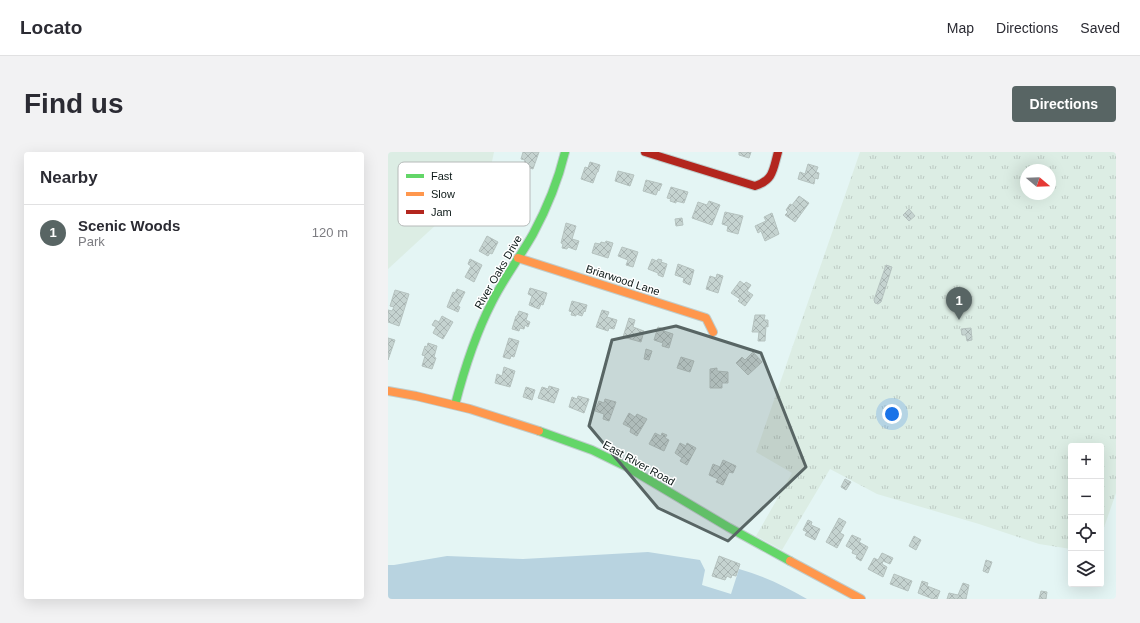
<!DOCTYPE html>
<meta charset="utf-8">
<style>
body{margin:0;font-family:Helvetica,sans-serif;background:#f2f2f3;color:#2b2b33}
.controls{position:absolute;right:12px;bottom:12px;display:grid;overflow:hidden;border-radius:4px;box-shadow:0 4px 16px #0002}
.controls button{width:36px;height:36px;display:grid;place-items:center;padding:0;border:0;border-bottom:1px solid #e1e1e2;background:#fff;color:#2b2b33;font:20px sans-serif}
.compass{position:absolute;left:632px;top:12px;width:36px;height:36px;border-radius:50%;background:#fff;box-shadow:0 4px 16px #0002;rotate:109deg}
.you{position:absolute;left:504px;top:262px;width:14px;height:14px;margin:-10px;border:3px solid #fff;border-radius:50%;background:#1a73e8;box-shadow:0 0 0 6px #1a73e833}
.badge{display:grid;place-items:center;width:26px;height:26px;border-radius:50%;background:#586564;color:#fff;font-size:13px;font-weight:700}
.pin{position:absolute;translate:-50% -33px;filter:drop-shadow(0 1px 2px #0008)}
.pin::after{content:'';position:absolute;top:21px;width:14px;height:12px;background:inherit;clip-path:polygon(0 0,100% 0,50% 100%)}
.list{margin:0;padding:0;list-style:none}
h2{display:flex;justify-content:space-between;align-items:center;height:52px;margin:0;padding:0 16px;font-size:17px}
h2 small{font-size:13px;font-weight:400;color:#7c7c81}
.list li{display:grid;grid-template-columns:26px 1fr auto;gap:12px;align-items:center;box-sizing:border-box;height:56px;padding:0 16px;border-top:1px solid #e1e1e2}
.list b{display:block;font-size:15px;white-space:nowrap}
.list p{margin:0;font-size:13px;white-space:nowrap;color:#7c7c81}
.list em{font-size:13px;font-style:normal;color:#7c7c81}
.icon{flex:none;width:22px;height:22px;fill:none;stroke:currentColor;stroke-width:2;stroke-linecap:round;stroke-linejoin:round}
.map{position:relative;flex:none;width:728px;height:447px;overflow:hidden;border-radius:4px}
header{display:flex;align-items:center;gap:24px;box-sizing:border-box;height:56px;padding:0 20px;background:#fff;border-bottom:1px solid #e1e1e2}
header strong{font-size:19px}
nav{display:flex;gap:22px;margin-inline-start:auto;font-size:14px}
.intro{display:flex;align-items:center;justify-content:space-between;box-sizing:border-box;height:96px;padding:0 24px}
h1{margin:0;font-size:28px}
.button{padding:10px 18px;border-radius:4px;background:#586564;color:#fff;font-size:14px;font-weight:700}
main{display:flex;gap:24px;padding:0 24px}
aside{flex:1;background:#fff;border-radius:4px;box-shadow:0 4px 16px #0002}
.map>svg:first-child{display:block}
.grass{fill:#dcede4}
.park{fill:url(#park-tufts);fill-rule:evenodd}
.water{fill:#b8d3e0}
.building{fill:url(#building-cross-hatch);stroke:#b5c2bf}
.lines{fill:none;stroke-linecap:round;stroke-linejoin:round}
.fast-casing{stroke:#bfcdcc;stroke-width:10}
.slow-casing{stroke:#bfcdcc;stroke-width:10}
.jam-casing{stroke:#bfcdcc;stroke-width:10}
.fast{stroke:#63d668;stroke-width:8}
.slow{stroke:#ff974d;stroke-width:8}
.jam{stroke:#b3261e;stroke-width:8}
.marked{fill:#586564;fill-opacity:0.2;stroke:#586564;stroke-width:3;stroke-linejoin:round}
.labels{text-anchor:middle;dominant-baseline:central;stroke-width:3;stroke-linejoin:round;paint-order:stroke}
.street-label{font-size:11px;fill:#0c1817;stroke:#fff}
.key{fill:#fff;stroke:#b6bab9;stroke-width:1}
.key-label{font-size:11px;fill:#0c1817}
</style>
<header>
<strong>Locato</strong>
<nav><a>Map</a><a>Directions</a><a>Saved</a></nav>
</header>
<div class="intro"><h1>Find us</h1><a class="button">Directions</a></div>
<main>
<aside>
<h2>Nearby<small></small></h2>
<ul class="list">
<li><span class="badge">1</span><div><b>Scenic Woods</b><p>Park</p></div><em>120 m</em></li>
</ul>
</aside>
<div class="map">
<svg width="728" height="447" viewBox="0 0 728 447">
<defs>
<pattern id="park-tufts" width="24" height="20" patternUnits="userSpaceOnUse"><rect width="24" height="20" fill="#dcede4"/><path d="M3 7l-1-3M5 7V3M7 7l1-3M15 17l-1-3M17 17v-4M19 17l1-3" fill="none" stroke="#bccac3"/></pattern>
<pattern id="building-cross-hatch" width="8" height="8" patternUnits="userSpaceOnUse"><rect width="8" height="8" fill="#c5d3d0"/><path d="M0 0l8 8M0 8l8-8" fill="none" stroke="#a8b4b2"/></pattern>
</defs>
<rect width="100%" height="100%" fill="#e4f5f4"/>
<path class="grass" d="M 0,0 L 106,0 L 101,24 L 0,117 Z"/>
<path class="park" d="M 472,0 L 728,0 L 728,341 L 713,384 L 713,294 L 683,294 L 683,397 L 651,392 L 591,372 L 489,342 L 442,317 L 394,398 L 368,384 L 404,321 L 368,300 ZM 638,18 L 662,18 L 662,42 L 638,42 Z"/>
<path class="water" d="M 260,400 L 312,408 L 317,418 L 314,433 L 343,442 L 351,417 C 376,424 397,434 419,447 L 0,447 L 0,413 L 6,413 L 59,404 L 135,407 Z"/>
<path class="building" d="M 135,0 L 151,0 L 145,17 L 135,14 L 137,8 L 133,7 Z
M 351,0 L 363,0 L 361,6 L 351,3 Z
M 202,10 L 212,13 L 210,20 L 209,20 L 205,31 L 193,27 L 197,15 L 200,16 Z
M 420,12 L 430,15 L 428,20 L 431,21 L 430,27 L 427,26 L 426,32 L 410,27 L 412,20 L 417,22 Z
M 230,19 L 246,23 L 242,34 L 227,29 Z
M 258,28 L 274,32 L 271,39 L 270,38 L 268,43 L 255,39 Z
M 283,35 L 300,40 L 296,51 L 288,49 L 288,51 L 282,49 L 283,47 L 279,46 Z
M 411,44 L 421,51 L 407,70 L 397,63 L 400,60 L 398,58 L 402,52 L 404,53 Z
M 321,49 L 332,53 L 324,73 L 304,66 L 310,50 L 319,53 Z
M 521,57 L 527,64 L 521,69 L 515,63 Z
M 337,60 L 355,64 L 350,82 L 339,79 L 340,74 L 334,72 Z
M 384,61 L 391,82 L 377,89 L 373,79 L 370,81 L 367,74 L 378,69 L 376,65 Z
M 294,66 L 295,73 L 288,74 L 287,67 Z
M 178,71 L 188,74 L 184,87 L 191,89 L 188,98 L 180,95 L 179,97 L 174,96 L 175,92 L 173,91 Z
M 99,84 L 110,90 L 104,102 L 102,101 L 100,104 L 91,99 Z
M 218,89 L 225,91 L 220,106 L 204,101 L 207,91 L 212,92 L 213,90 L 217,91 Z
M 234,95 L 250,100 L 245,115 L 238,113 L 240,108 L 230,104 Z
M 82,107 L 94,113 L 86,130 L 77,125 L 83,114 L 80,112 Z
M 264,107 L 269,109 L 270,107 L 274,108 L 273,110 L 279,112 L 275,125 L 270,123 L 270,121 L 260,117 Z
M 290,112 L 306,118 L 302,133 L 295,130 L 296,126 L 287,123 Z
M 498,113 L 504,115 L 493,150 L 490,152 L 487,151 L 486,148 Z
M 329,122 L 335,124 L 330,141 L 318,137 L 322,124 L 328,126 Z
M 352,129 L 356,132 L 358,130 L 363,133 L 359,139 L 365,143 L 357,154 L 350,149 L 352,147 L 343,141 Z
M 142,136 L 159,141 L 155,153 L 153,152 L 151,157 L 141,153 L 144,144 L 140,142 Z
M 69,137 L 77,140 L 70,154 L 72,155 L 70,160 L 59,155 L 65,140 L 67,141 Z
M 7,138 L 21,142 L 11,174 L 0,170 L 0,158 L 4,159 L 6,155 L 2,154 Z
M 184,149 L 199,153 L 197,160 L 196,159 L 194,164 L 188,162 L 188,164 L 183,163 L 184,160 L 181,159 Z
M 214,158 L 221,160 L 219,165 L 229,168 L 226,177 L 221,176 L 220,179 L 208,175 Z
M 131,159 L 140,162 L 138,168 L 142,170 L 140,175 L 137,173 L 136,177 L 132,176 L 131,179 L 124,177 L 128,164 L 129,164 Z
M 367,163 L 377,163 L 376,168 L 380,168 L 380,175 L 378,174 L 377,189 L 370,189 L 371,180 L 364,180 Z
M 54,164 L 65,170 L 55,187 L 45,181 L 48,175 L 44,173 L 47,168 L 51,170 Z
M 241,166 L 247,168 L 245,175 L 256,179 L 253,190 L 235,185 Z
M 270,175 L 276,177 L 276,179 L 285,182 L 281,196 L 274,194 L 275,191 L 266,188 Z
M 583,176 L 584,188 L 579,189 L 578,183 L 574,183 L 573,177 Z
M 0,186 L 7,188 L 0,208 Z
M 121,186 L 131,189 L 126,205 L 123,204 L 122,207 L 115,205 Z
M 40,191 L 49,194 L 46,205 L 48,206 L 44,217 L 34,214 L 37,204 L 34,203 L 37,194 L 39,195 Z
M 258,197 L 264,199 L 261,208 L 256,207 Z
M 365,200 L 374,210 L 360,223 L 348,211 L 354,205 L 357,208 Z
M 293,205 L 306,209 L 302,220 L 289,216 Z
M 116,215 L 127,219 L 122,235 L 107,231 L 109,222 L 114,224 Z
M 329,216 L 329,219 L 340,220 L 340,231 L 334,231 L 334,236 L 322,236 L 322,217 Z
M 161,234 L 171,237 L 166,251 L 150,246 L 154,235 L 160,237 Z
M 138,235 L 147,238 L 144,248 L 135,245 Z
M 190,244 L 201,247 L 196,261 L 181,255 L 184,245 L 189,247 Z
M 217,247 L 228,250 L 221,269 L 215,267 L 216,262 L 207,259 L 211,249 L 216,251 Z
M 241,261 L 247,265 L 249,262 L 259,267 L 249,284 L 242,280 L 243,276 L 235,272 Z
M 267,281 L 273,284 L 274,281 L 279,283 L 277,286 L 281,288 L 276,299 L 261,292 Z
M 292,291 L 298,294 L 299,291 L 308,296 L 299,313 L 292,309 L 294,306 L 287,301 Z
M 335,308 L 348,314 L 345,321 L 341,320 L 335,333 L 328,330 L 330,327 L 321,323 L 325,312 L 332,315 Z
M 457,327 L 463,330 L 458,338 L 453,335 Z
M 451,366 L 458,370 L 452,381 L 456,383 L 449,396 L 438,390 Z
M 420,368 L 424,370 L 423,373 L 432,377 L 427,388 L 417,383 L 419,380 L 415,378 Z
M 464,383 L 473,387 L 471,390 L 480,395 L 473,409 L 468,406 L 469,403 L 464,401 L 465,398 L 458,394 Z
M 526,384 L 533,388 L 528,398 L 521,394 Z
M 494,401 L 505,406 L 502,412 L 495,409 L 494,412 L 499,415 L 495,425 L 480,417 L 486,406 L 490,408 Z
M 331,404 L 352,412 L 348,424 L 344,423 L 343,426 L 339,424 L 337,428 L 324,424 Z
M 598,408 L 604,410 L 600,421 L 595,419 Z
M 506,422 L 524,429 L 520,439 L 502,432 Z
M 534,429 L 540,431 L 539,434 L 552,439 L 549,447 L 545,447 L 530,441 Z
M 575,431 L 581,433 L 578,447 L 559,447 L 561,441 L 570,443 Z
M 653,439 L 659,440 L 658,447 L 651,447 Z"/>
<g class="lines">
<g class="fast-casing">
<path id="fast" d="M 67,253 C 76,218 87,183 104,150 C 116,126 132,105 145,82 C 159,56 170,29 177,0
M 151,279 L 204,298 L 239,315 L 340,375 L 402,409"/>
</g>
<g class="slow-casing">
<path id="slow" d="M 130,106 L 318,166 L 325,180
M 0,239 L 28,244 L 82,257 L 151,279
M 402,409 L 473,447"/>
</g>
<g class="jam-casing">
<path id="jam" d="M 257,0 L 367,34 C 386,28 385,17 390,0"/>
</g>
<use href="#fast" class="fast"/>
<use href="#slow" class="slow"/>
<use href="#jam" class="jam"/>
</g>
<path class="marked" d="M 288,174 L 373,201 L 418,315 L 340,389 L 270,356 L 201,274 L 224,188 Z"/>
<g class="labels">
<g class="street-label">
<text transform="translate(110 120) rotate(-60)">River Oaks Drive</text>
<text transform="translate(235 128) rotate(18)">Briarwood Lane</text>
<text transform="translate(251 311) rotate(29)">East River Road</text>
</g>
</g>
<rect x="10" y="10" width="132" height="64" rx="6" class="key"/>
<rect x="18" y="22" width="18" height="4" fill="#63d668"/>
<rect x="18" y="40" width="18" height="4" fill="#ff974d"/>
<rect x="18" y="58" width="18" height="4" fill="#b3261e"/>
<g class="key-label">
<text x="43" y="28">Fast</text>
<text x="43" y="46">Slow</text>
<text x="43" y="64">Jam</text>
</g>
</svg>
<div class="controls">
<button>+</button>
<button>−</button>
<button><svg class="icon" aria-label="locate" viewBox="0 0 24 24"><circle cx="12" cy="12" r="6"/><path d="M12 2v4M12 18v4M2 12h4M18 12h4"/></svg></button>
<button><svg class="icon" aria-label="layers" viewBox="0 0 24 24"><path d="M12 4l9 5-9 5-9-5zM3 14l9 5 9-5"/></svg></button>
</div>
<svg class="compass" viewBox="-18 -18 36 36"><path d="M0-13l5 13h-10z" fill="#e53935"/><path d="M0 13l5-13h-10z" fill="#7c7c81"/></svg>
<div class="you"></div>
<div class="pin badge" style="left:571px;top:168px">1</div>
</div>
</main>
